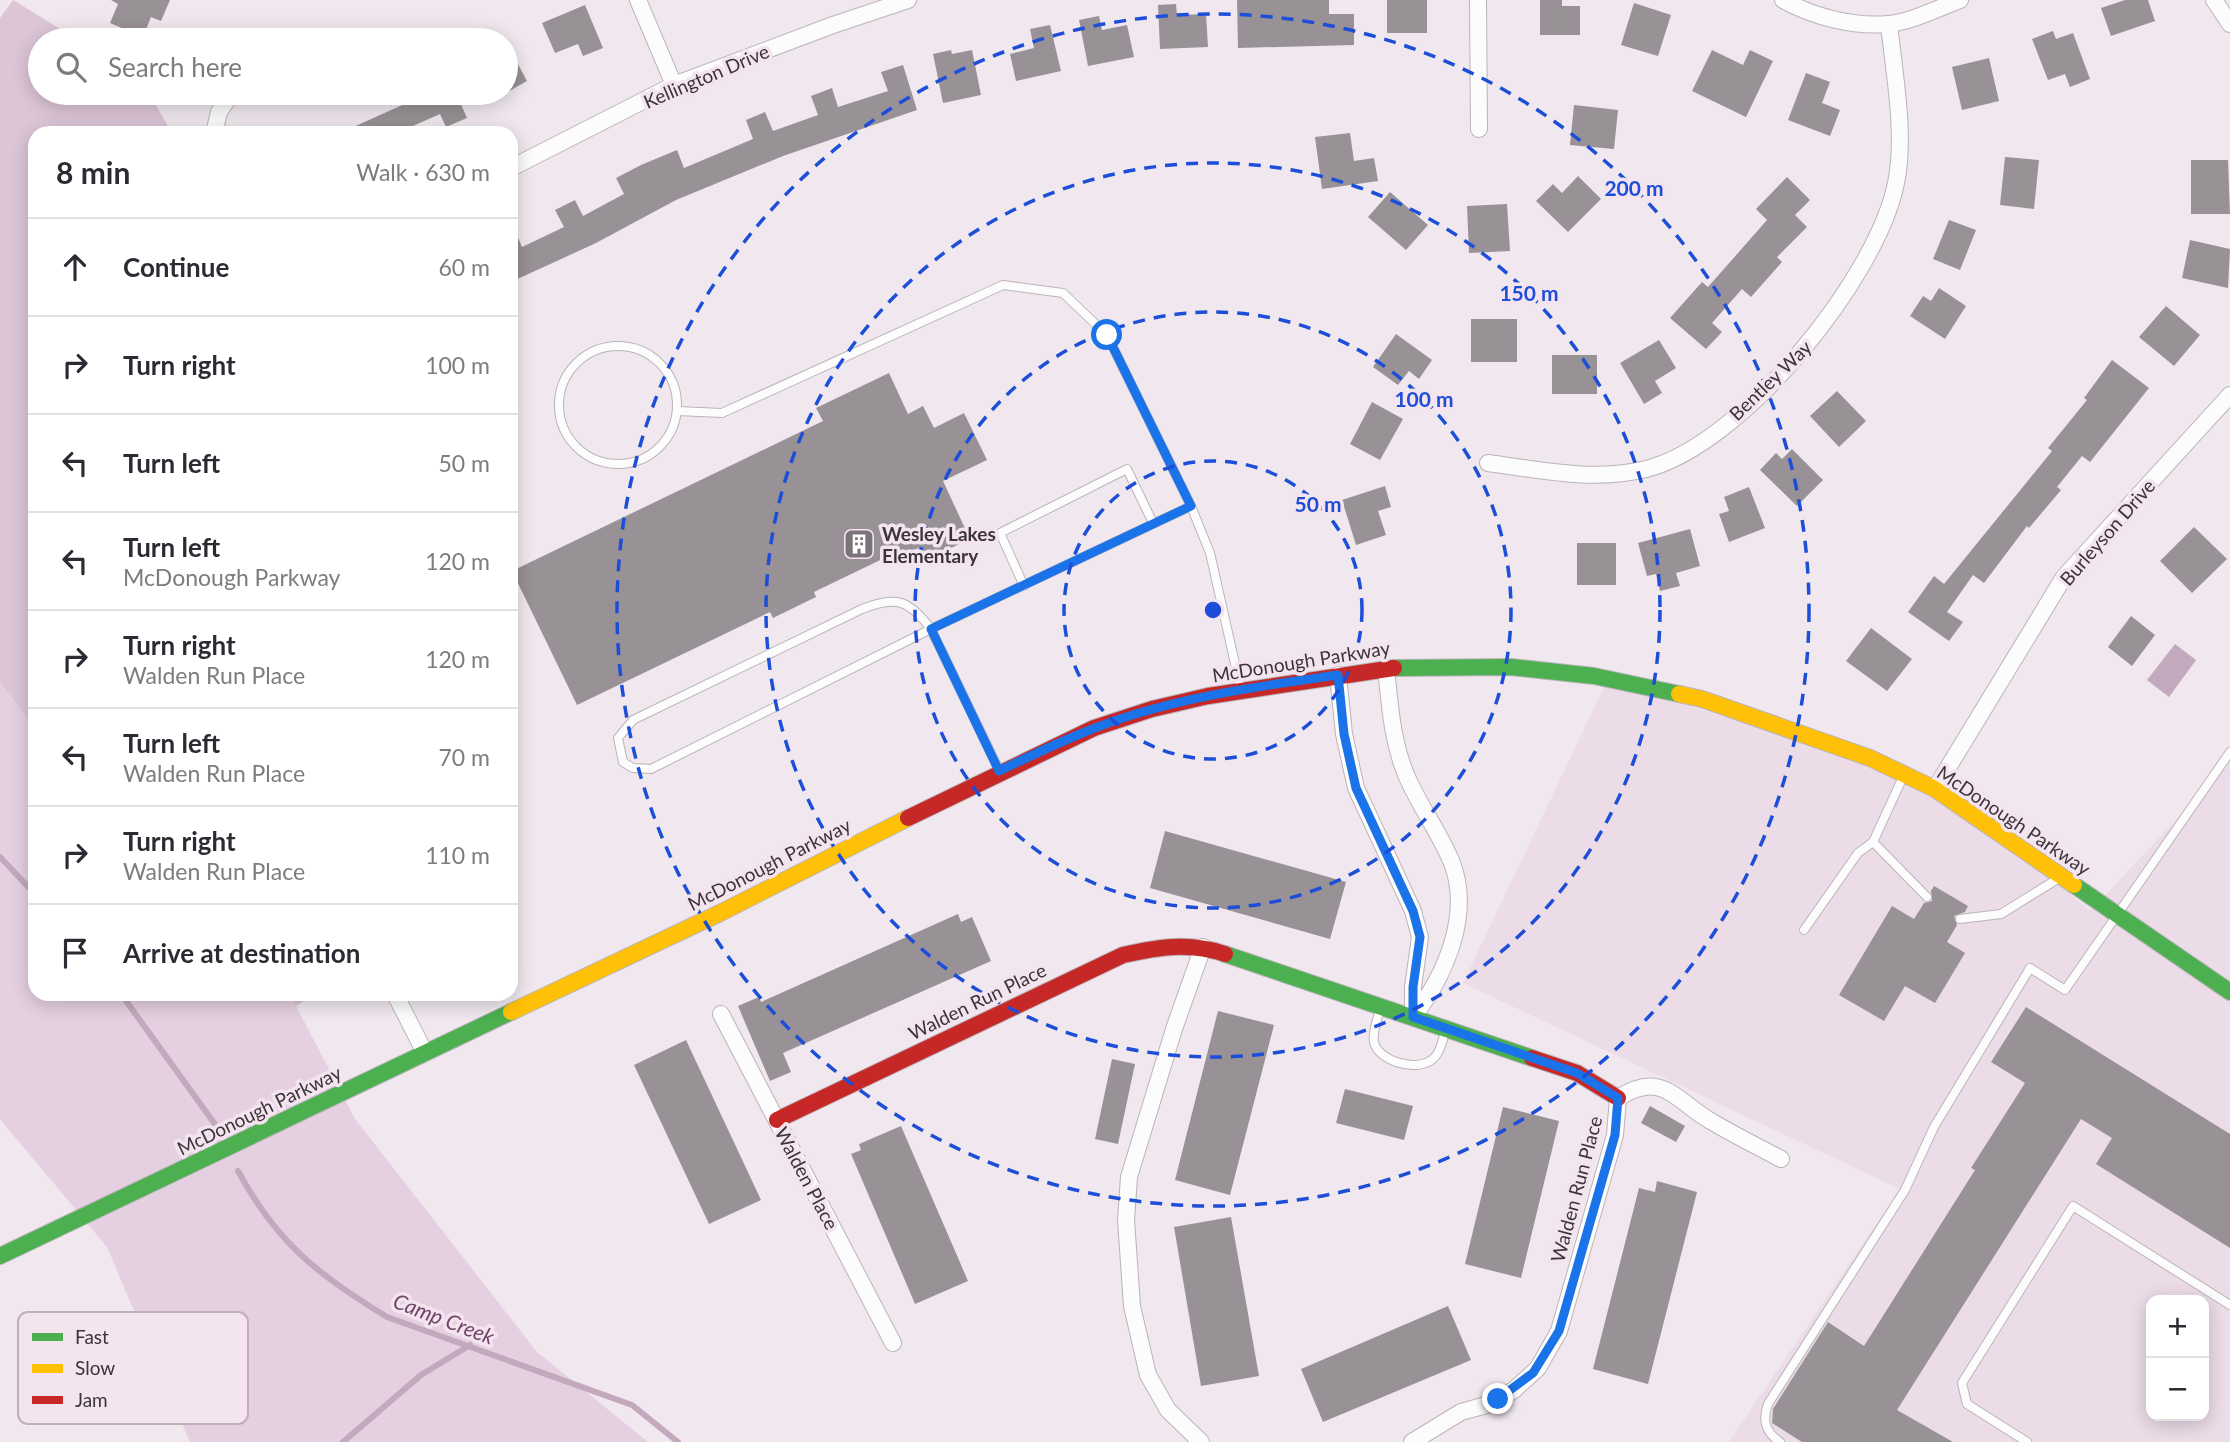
<!DOCTYPE html>
<meta charset="utf-8">
<style>
body{margin:0;font-family:Lato,sans-serif;background:#f7f7f7;color:#2b2b33}
.controls{position:absolute;right:21px;bottom:21px;display:grid;overflow:hidden;border-radius:14px;box-shadow:0 4px 18px #0003}
.controls button{width:63px;height:63px;display:grid;place-items:center;padding:0;border:0;border-bottom:2px solid #e1e1e2;background:#fff;color:#2b2b33;font:35px sans-serif}
.stop{position:absolute;width:21px;height:21px;margin:-16px;border:5px solid #1a73e8;border-radius:50%;background:#fff}
.stop.end{background:#1a73e8;border-color:#fff;box-shadow:0 2px 7px #0008}
.list{margin:0;padding:0;list-style:none}
h2{display:flex;justify-content:space-between;align-items:center;height:91px;margin:0;padding:0 28px;font-size:30px}
h2 small{font-size:23px;font-weight:400;color:#7c7c81}
.list li{display:grid;grid-template-columns:46px 1fr auto;gap:21px;align-items:center;box-sizing:border-box;height:98px;padding:0 28px;border-top:2px solid #e1e1e2}
.list b{display:block;font-size:26px;white-space:nowrap}
.list p{margin:0;font-size:23px;white-space:nowrap;color:#7c7c81}
.list em{font-size:23px;font-style:normal;color:#7c7c81}
.icon{flex:none;width:38px;height:38px;fill:none;stroke:currentColor;stroke-width:2;stroke-linecap:round;stroke-linejoin:round}
.map{position:relative;flex:none;width:2230px;height:1442px;overflow:hidden}
.search{position:absolute;background:#fff;box-shadow:0 4px 18px #0003;left:28px;top:28px;width:490px;height:77px;display:flex;align-items:center;gap:18px;box-sizing:border-box;padding:0 24px;border-radius:38px;color:#7c7c81;font-size:26px}
.panel{position:absolute;background:#fff;box-shadow:0 4px 18px #0003;left:28px;top:126px;width:490px;height:875px;border-radius:21px}
.map>svg:first-child{display:block}
.built{fill:#ebdce7;fill-rule:evenodd}
.green{fill:#e4d0e0}
.forest{fill:#dcc5d7}
.water{fill:#c3a9be}
.lines{fill:none;stroke-linecap:round;stroke-linejoin:round}
.stream{stroke:#c3a9be;stroke-width:6}
.building{fill:#989297}
.lane-casing{stroke:#bab4b9;stroke-width:10}
.street-casing{stroke:#bab4b9;stroke-width:18}
.fast-casing{stroke:#bab4b9;stroke-width:18}
.slow-casing{stroke:#bab4b9;stroke-width:18}
.jam-casing{stroke:#bab4b9;stroke-width:18}
.lane{stroke:#fdfcfc;stroke-width:8}
.street{stroke:#fdfcfc;stroke-width:16}
.fast{stroke:#4caf50;stroke-width:16}
.slow{stroke:#ffc107;stroke-width:16}
.jam{stroke:#c62828;stroke-width:16}
.route{stroke:#1a73e8;stroke-width:9}
.ring{fill:none;stroke:#1d4ed8;stroke-width:3.5;stroke-dasharray:12 9}
.labels{text-anchor:middle;dominant-baseline:central;stroke-width:7;stroke-linejoin:round;paint-order:stroke}
.street-label{font-size:19px;fill:#3b353a;stroke:#f4e4f0}
.poi-label{font-size:19px;font-weight:bold;fill:#3b353a;stroke:#f4e4f0;text-anchor:start}
.water-label{font-size:21px;font-style:italic;fill:#714369;stroke:#f4e4f0}
.key{fill:#f4e4f0;stroke:#bcb0b9;stroke-width:2}
.key-label{font-size:19px;fill:#3b353a}
.centre{fill:#1d4ed8;stroke:#f4e4f0;stroke-width:3.5}
.ring-label{font-size:21px;text-anchor:middle;font-weight:bold;fill:#1d4ed8;stroke:#f4e4f0;stroke-width:7;stroke-linejoin:round;paint-order:stroke}
</style>
<div class="map">
<svg width="2230" height="1442" viewBox="0 0 2230 1442">
<rect width="100%" height="100%" fill="#f0e8ee"/>
<path class="built" d="M 1607,681 L 1933,780 L 2090,911 L 2230,763 L 2230,1442 L 1729,1442 L 1900,1189 L 1463,983 ZM 2151,1300 L 2204,1300 L 2204,1416 L 2151,1416 Z"/>
<path class="green" d="M 0,682 L 35,729 L 35,994 L 285,994 L 296,1006 L 355,1119 L 537,1352 L 648,1442 L 190,1442 L 107,1247 L 0,1119 Z"/>
<path class="forest" d="M 13,0 L 78,40 L 40,40 L 40,93 L 149,93 L 172,133 L 35,133 L 35,729 L 0,682 L 0,18 Z
M 285,994 L 315,994 L 296,1006 Z"/>
<path class="water" d="M 2175,644 L 2196,660 L 2169,697 L 2147,680 Z"/>
<g class="lines">
<path class="stream" d="M 0,857 L 35,894
M 121,994 L 217,1127
M 238,1171 C 277,1243 318,1275 387,1317 L 632,1405 L 678,1442
M 343,1442 L 421,1375 L 470,1345"/>
</g>
<path class="building" d="M 111,0 L 170,0 L 161,21 L 151,17 L 143,37 L 110,23 L 118,4 Z
M 1237,0 L 1329,0 L 1329,14 L 1354,14 L 1354,45 L 1238,48 Z
M 1387,0 L 1427,0 L 1427,33 L 1387,33 Z
M 1540,0 L 1562,0 L 1562,6 L 1580,6 L 1580,35 L 1540,35 Z
M 2125,0 L 2148,0 L 2155,21 L 2111,36 L 2101,8 Z
M 1634,3 L 1671,15 L 1658,56 L 1621,45 Z
M 1176,4 L 1177,15 L 1206,14 L 1208,47 L 1160,49 L 1158,5 Z
M 585,5 L 603,48 L 583,56 L 578,44 L 555,53 L 542,23 Z
M 1099,16 L 1102,30 L 1127,25 L 1134,57 L 1088,66 L 1079,20 Z
M 1050,25 L 1061,71 L 1016,81 L 1010,54 L 1034,48 L 1030,29 Z
M 2053,31 L 2056,39 L 2073,33 L 2090,79 L 2070,87 L 2065,74 L 2048,80 L 2032,39 Z
M 506,42 L 527,81 L 506,93 Z
M 951,50 L 952,54 L 972,50 L 981,95 L 943,103 L 933,54 Z
M 1712,50 L 1743,65 L 1750,50 L 1773,61 L 1746,117 L 1692,91 Z
M 1989,58 L 1999,101 L 1962,110 L 1952,67 Z
M 903,65 L 917,110 L 783,156 L 676,200 L 596,243 L 511,282 L 511,221 L 522,247 L 564,227 L 555,210 L 575,200 L 583,216 L 624,194 L 616,178 L 641,165 L 677,150 L 684,168 L 753,139 L 746,120 L 765,112 L 773,131 L 818,115 L 811,96 L 832,88 L 838,107 L 888,91 L 881,72 Z
M 1806,73 L 1830,82 L 1822,103 L 1840,110 L 1830,136 L 1788,120 Z
M 405,93 L 456,93 L 467,118 L 446,127 L 440,114 L 397,133 L 340,133 L 409,102 Z
M 1574,105 L 1618,110 L 1614,149 L 1570,145 Z
M 1350,133 L 1354,161 L 1374,158 L 1378,181 L 1322,189 L 1315,137 Z
M 2005,157 L 2039,160 L 2034,209 L 2000,205 Z
M 2191,160 L 2228,160 L 2230,214 L 2191,214 Z
M 1578,176 L 1601,199 L 1568,232 L 1536,201 L 1553,184 L 1562,193 Z
M 1787,177 L 1810,200 L 1795,215 L 1807,227 L 1777,257 L 1782,262 L 1751,297 L 1742,289 L 1712,323 L 1722,332 L 1706,349 L 1670,318 L 1702,282 L 1708,287 L 1767,220 L 1756,209 Z
M 1390,192 L 1428,225 L 1406,250 L 1368,217 Z
M 1507,204 L 1510,251 L 1469,253 L 1467,206 Z
M 1949,220 L 1976,230 L 1960,270 L 1933,259 Z
M 2190,240 L 2230,249 L 2228,288 L 2182,278 Z
M 1939,288 L 1966,306 L 1945,339 L 1910,316 L 1923,296 L 1931,301 Z
M 2166,306 L 2200,335 L 2174,366 L 2139,337 Z
M 1471,319 L 1517,319 L 1517,362 L 1471,362 Z
M 1396,334 L 1432,360 L 1419,379 L 1409,371 L 1398,385 L 1373,367 Z
M 1659,340 L 1676,368 L 1655,381 L 1662,393 L 1644,404 L 1620,363 Z
M 1552,355 L 1597,355 L 1597,394 L 1552,394 Z
M 2112,360 L 2149,388 L 2090,462 L 2082,456 L 2057,487 L 2061,490 L 2029,528 L 2027,526 L 1984,583 L 1973,575 L 1947,612 L 1963,622 L 1949,641 L 1908,612 L 1934,576 L 1944,584 L 2052,451 L 2048,448 L 2087,400 L 2084,398 Z
M 889,373 L 908,414 L 923,406 L 934,428 L 964,413 L 987,460 L 943,481 L 970,539 L 924,561 L 918,548 L 903,556 L 901,550 L 814,592 L 816,597 L 773,618 L 770,612 L 577,705 L 512,571 L 823,421 L 816,408 Z
M 1837,391 L 1866,421 L 1839,447 L 1810,416 Z
M 1372,402 L 1403,419 L 1380,460 L 1350,444 Z
M 1792,449 L 1823,480 L 1797,506 L 1760,470 L 1776,453 L 1782,459 Z
M 1385,486 L 1391,507 L 1378,511 L 1386,535 L 1356,545 L 1342,500 Z
M 1749,487 L 1765,528 L 1729,542 L 1719,514 L 1729,511 L 1724,497 Z
M 2194,527 L 2227,559 L 2192,593 L 2160,561 Z
M 1690,529 L 1700,566 L 1676,573 L 1680,586 L 1660,591 L 1656,574 L 1647,576 L 1638,543 Z
M 1577,543 L 1616,543 L 1616,585 L 1577,585 Z
M 2131,616 L 2155,635 L 2132,666 L 2108,647 Z
M 1871,628 L 1912,659 L 1887,691 L 1846,661 Z
M 1165,831 L 1346,882 L 1330,939 L 1150,888 Z
M 1934,886 L 1968,906 L 1965,912 L 1954,916 L 1957,925 L 1947,942 L 1965,953 L 1935,1003 L 1905,986 L 1884,1021 L 1839,995 L 1892,906 L 1914,919 L 1924,903 L 1932,901 L 1931,891 Z
M 958,914 L 961,922 L 972,917 L 991,961 L 783,1053 L 791,1072 L 770,1081 L 738,1006 L 759,997 L 761,1002 Z
M 2026,1007 L 2230,1134 L 2230,1248 L 2096,1164 L 2112,1138 L 2081,1119 L 1897,1410 L 1953,1442 L 1802,1442 L 1772,1423 L 1773,1409 L 1828,1322 L 1864,1346 L 1975,1170 L 1971,1168 L 2025,1083 L 1991,1062 Z
M 1218,1011 L 1274,1025 L 1230,1195 L 1175,1180 Z
M 686,1040 L 761,1200 L 709,1224 L 634,1065 Z
M 1112,1059 L 1135,1064 L 1118,1144 L 1095,1139 Z
M 1345,1089 L 1413,1106 L 1404,1140 L 1336,1123 Z
M 1650,1106 L 1685,1126 L 1676,1142 L 1641,1123 Z
M 1503,1107 L 1559,1121 L 1521,1278 L 1465,1264 Z
M 901,1126 L 968,1281 L 915,1304 L 851,1154 L 861,1150 L 859,1144 Z
M 1657,1181 L 1697,1192 L 1648,1384 L 1593,1369 L 1639,1188 L 1655,1192 Z
M 1231,1217 L 1259,1376 L 1201,1386 L 1174,1227 Z
M 1448,1306 L 1471,1360 L 1323,1422 L 1301,1369 Z"/>
<g class="lines">
<g class="lane-casing">
<path id="lane" d="M559 405a59 59 0 1 1 118 0a59 59 0 1 1-118 0Z
M 677,411 L 722,413 L 1003,285 L 1063,293 L 1107,335 L 1191,506 L 1210,553 L 1241,690
M 1024,586 L 1000,533 L 1127,469 L 1153,523
M 998,768 L 931,629 C 909,600 896,595 862,609 L 633,720 L 618,738 L 623,762 L 633,768 L 651,769 L 931,629 L 1191,506
M 1873,842 L 1927,897
M 1960,919 L 2001,914 L 2059,878
M 1804,930 L 1858,853 L 1873,842 L 1903,777
M 1380,1009 C 1378,1018 1372,1032 1374,1042 C 1378,1061 1414,1071 1430,1061 C 1440,1055 1442,1042 1445,1032
M 1780,1442 C 1765,1432 1762,1420 1768,1404 L 1905,1190 L 1934,1127 L 2030,968 L 2065,990 L 2230,752
M 2027,1442 L 1967,1404 L 1962,1383 L 2073,1206 L 2230,1305"/>
</g>
<g class="street-casing">
<path id="street" d="M 638,0 L 674,85
M 1478,0 L 1479,129
M 1783,0 C 1814,17 1853,27 1888,24 C 1911,22 1938,8 1960,0
M 2214,0 L 2230,24
M 214,133 L 219,112 L 232,93
M 511,168 L 674,85 L 833,25 L 908,0
M 1488,463 C 1541,470 1593,482 1646,469 C 1742,445 1877,278 1896,183 C 1906,134 1894,73 1889,24
M 1386,668 C 1390,706 1392,742 1407,777 C 1420,807 1440,833 1452,863 C 1472,915 1445,976 1413,1017
M 1338,675 L 1344,734 L 1356,788 L 1413,911 L 1420,937 L 1413,987 L 1413,1017
M 1935,789 L 2064,577 L 2230,395
M 395,994 L 425,1053
M 721,1014 L 893,1343
M 1201,1442 L 1168,1410 L 1148,1375 L 1132,1306 L 1126,1220 L 1129,1177 L 1174,1029 L 1203,947
M 1412,1442 L 1461,1412 L 1490,1404 L 1514,1390 L 1538,1368 L 1559,1331 L 1615,1135 L 1618,1098 C 1662,1070 1674,1099 1709,1120 C 1732,1134 1757,1146 1781,1159"/>
</g>
<g class="fast-casing">
<path id="fast" d="M 1394,668 L 1511,667 L 1594,676 L 1679,694
M 2074,885 L 2230,992
M 1225,954 L 1532,1058
M 0,1256 L 511,1012"/>
</g>
<g class="slow-casing">
<path id="slow" d="M 1679,694 L 1702,699 L 1870,758 L 1935,789 L 2074,885
M 511,1012 L 720,913 L 908,818"/>
</g>
<g class="jam-casing">
<path id="jam" d="M 908,818 L 1094,728 L 1152,709 L 1208,696 L 1394,668
M 1532,1058 L 1577,1073 L 1618,1098
M 777,1120 L 1123,955 C 1159,947 1189,942 1225,954"/>
</g>
<use href="#lane" class="lane"/>
<use href="#street" class="street"/>
<use href="#fast" class="fast"/>
<use href="#slow" class="slow"/>
<use href="#jam" class="jam"/>
</g>
<g class="lines">
<path class="route" d="M 1107,335 L 1191,506 L 931,629 L 999,771 C 1049,747 1099,723 1153,709 C 1214,692 1276,684 1338,675 L 1344,734 L 1356,788 L 1413,911 L 1420,937 L 1413,987 L 1413,1017 L 1577,1073 L 1618,1098 L 1615,1135 L 1559,1331 L 1533,1373 L 1498,1399"/>
</g>
<g class="ring">
<circle cx="1213" cy="610" r="149"/>
<circle cx="1213" cy="610" r="298"/>
<circle cx="1213" cy="610" r="447"/>
<circle cx="1213" cy="610" r="596"/>
</g>
<defs>
<g id="building-square" transform="scale(1.575)"><rect x="-9" y="-9" width="18" height="18" rx="4" fill="#7a7479" stroke="#f4e4f0"/><path d="M-4-6H4V6H1V3H-1V6H-4ZM-2.5-4.3h1.7v1.8h-1.7ZM.8-4.3h1.7v1.8H.8ZM-2.5-1h1.7V.8h-1.7ZM.8-1h1.7V.8H.8Z" fill="#fff"/></g>
</defs>
<g fill-rule="evenodd">
<use href="#building-square" x="859" y="544"/>
</g>
<g class="labels">
<g class="street-label">
<text transform="translate(706 76) rotate(-23)">Kellington Drive</text>
<text transform="translate(1770 380) rotate(-44)">Bentley Way</text>
<text transform="translate(2107 532) rotate(-49)">Burleyson Drive</text>
<text transform="translate(1301 661) rotate(-9)">McDonough Parkway</text>
<text transform="translate(2014 820) rotate(34)">McDonough Parkway</text>
<text transform="translate(769 864) rotate(-27)">McDonough Parkway</text>
<text transform="translate(977 1001) rotate(-26)">Walden Run Place</text>
<text transform="translate(259 1110) rotate(-26)">McDonough Parkway</text>
<text transform="translate(807 1178) rotate(62)">Walden Place</text>
<text transform="translate(1576 1189) rotate(-75)">Walden Run Place</text>
</g>
<g class="poi-label">
<text x="882" y="533">Wesley Lakes<tspan x="882" dy="22">Elementary</tspan></text>
</g>
<g class="water-label">
<text transform="translate(444 1318) rotate(21)">Camp Creek</text>
</g>
</g>
<rect x="18" y="1312" width="230" height="112" rx="10" class="key"/>
<rect x="32" y="1333" width="31" height="8" fill="#4caf50"/>
<rect x="32" y="1364" width="31" height="9" fill="#ffc107"/>
<rect x="32" y="1396" width="31" height="8" fill="#c62828"/>
<g class="key-label">
<text x="75" y="1344">Fast</text>
<text x="75" y="1375">Slow</text>
<text x="75" y="1407">Jam</text>
</g>
<circle cx="1213" cy="610" r="10" class="centre"/>
<g class="ring-label">
<text x="1634" y="196">200 m</text>
<text x="1529" y="301">150 m</text>
<text x="1424" y="407">100 m</text>
<text x="1318" y="512">50 m</text>
</g>
</svg>
<div class="controls">
<button>+</button>
<button>−</button>
</div>
<div class="stop" style="left:1107px;top:335px"></div>
<div class="stop end" style="left:1498px;top:1399px"></div>
<div class="search"><svg class="icon" aria-label="search" viewBox="0 0 24 24"><circle cx="10" cy="10" r="6"/><path d="M15 15l6 6"/></svg>Search here</div>
<section class="panel">
<h2>8 min<small>Walk · 630 m</small></h2>
<ul class="list">
<li><svg class="icon" aria-label="ahead" viewBox="0 0 24 24"><path d="M12 20V5M6 11l6-6 6 6"/></svg><div><b>Continue</b></div><em>60 m</em></li>
<li><svg class="icon" aria-label="right" viewBox="0 0 24 24"><path d="M7 20v-9h11M14 6l5 5-5 5"/></svg><div><b>Turn right</b></div><em>100 m</em></li>
<li><svg class="icon" aria-label="left" viewBox="0 0 24 24"><path d="M17 20v-9H6M10 6l-5 5 5 5"/></svg><div><b>Turn left</b></div><em>50 m</em></li>
<li><svg class="icon" aria-label="left" viewBox="0 0 24 24"><path d="M17 20v-9H6M10 6l-5 5 5 5"/></svg><div><b>Turn left</b><p>McDonough Parkway</p></div><em>120 m</em></li>
<li><svg class="icon" aria-label="right" viewBox="0 0 24 24"><path d="M7 20v-9h11M14 6l5 5-5 5"/></svg><div><b>Turn right</b><p>Walden Run Place</p></div><em>120 m</em></li>
<li><svg class="icon" aria-label="left" viewBox="0 0 24 24"><path d="M17 20v-9H6M10 6l-5 5 5 5"/></svg><div><b>Turn left</b><p>Walden Run Place</p></div><em>70 m</em></li>
<li><svg class="icon" aria-label="right" viewBox="0 0 24 24"><path d="M7 20v-9h11M14 6l5 5-5 5"/></svg><div><b>Turn right</b><p>Walden Run Place</p></div><em>110 m</em></li>
<li><svg class="icon" aria-label="arrive" viewBox="0 0 24 24"><path d="M6 21V4h12l-3 4 3 4H6"/></svg><div><b>Arrive at destination</b></div></li>
</ul>
</section>
</div>
